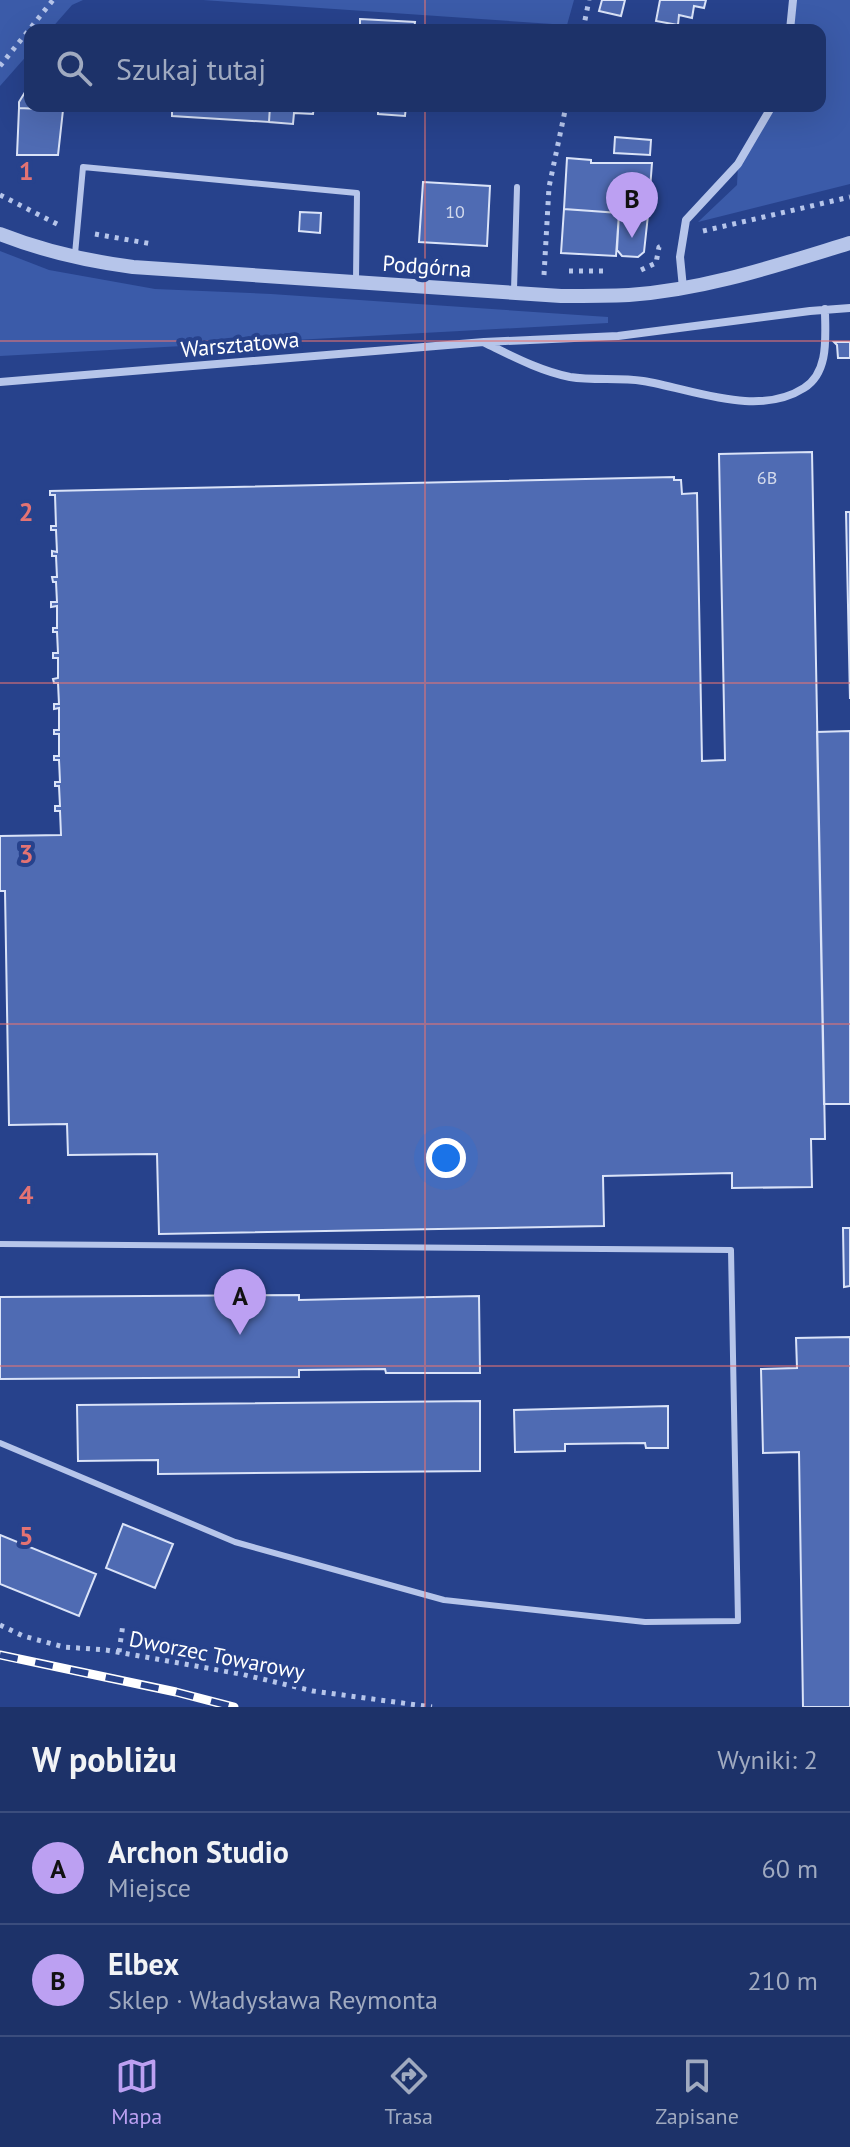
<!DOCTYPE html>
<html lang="pl">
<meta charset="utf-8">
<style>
body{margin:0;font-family:"PT Sans",sans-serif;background:#253a6f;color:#f1f3f6}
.you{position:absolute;left:446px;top:1158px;width:28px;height:28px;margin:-20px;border:6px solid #fff;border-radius:50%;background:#1a73e8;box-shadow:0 0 0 12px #1a73e833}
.badge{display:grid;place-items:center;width:52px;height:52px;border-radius:50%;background:#bca0f2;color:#111;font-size:26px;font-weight:700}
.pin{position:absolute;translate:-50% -66px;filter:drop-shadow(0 2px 4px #0008)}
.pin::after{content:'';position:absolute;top:42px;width:28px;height:24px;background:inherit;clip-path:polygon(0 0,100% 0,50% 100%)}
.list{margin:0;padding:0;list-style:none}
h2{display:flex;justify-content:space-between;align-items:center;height:104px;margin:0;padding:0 32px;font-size:34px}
h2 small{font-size:26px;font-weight:400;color:#a0aac0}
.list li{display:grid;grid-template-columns:52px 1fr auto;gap:24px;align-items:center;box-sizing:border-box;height:112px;padding:0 32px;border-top:2px solid #3b4d7d}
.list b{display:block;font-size:30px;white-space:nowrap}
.list p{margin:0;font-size:26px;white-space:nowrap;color:#a0aac0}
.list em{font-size:26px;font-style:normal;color:#a0aac0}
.icon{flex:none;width:44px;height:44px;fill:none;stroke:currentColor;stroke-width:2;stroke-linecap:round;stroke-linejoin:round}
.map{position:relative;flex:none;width:850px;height:1707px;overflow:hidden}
.search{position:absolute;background:#1d3269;box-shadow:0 8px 32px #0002;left:24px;right:24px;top:24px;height:88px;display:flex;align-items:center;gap:20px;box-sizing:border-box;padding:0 28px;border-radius:16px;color:#a0aac0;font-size:30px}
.sheet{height:328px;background:#1d3269}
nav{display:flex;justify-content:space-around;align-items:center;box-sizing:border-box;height:112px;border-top:2px solid #3b4d7d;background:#1d3269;font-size:22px;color:#a0aac0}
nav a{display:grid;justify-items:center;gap:4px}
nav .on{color:#bca0f2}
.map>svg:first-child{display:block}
.green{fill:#3b5ba9}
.building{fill:#4f6bb3;stroke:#dae3f8;stroke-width:2}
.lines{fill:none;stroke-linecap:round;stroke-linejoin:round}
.path{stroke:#b6c5ea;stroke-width:5;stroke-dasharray:4 6;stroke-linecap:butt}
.service{stroke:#b6c5ea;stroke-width:6}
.minor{stroke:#b6c5ea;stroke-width:8}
.tertiary{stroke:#b6c5ea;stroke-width:14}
.rail-casing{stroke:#fff;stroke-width:9}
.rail{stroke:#27428c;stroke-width:6;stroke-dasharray:18;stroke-linecap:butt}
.grid{fill:none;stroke:#e47373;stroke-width:2;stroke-opacity:0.55}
.labels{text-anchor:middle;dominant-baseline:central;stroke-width:8;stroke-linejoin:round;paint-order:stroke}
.number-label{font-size:18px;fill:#d3daec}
.street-label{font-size:22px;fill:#fff;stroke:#27428c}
.grid-label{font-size:26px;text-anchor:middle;font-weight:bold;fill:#e47373;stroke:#27428c;stroke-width:8;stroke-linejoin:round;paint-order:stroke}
</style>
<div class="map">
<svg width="850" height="1707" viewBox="0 0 850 1707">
<rect width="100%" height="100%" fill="#27428c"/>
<path class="green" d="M 0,0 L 83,0 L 72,5 L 50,30 L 30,30 L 30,52 L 0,86 Z
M 203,0 L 574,0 L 567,25 Z
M 793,0 L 850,0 L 850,184 L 698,222 L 737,185 L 738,164 L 772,106 L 820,106 L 820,30 L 790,30 Z
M 0,251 L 49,270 L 155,289 L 271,294 L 608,317 L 608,323 L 0,356 Z"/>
<path class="building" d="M 602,0 L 625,0 L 621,16 L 599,11 Z
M 660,0 L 706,0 L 704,8 L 694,6 L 692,18 L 679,15 L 678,25 L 656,21 Z
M 360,19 L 415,22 L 414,30 L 360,30 Z
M 178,25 L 248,30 L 177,30 Z
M 30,84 L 30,106 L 64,106 L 63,110 L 19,108 L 19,102 Z
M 172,106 L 270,106 L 269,122 L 172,116 Z
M 270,106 L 314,106 L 313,114 L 294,113 L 293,124 L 269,122 Z
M 378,106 L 406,106 L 405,116 L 378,114 Z
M 19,108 L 63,110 L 58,155 L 17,155 Z
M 615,137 L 651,140 L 650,155 L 614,153 Z
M 567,158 L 591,160 L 591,163 L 652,163 L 648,215 L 564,209 Z
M 423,182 L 490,186 L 487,246 L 419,242 Z
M 564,209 L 619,213 L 616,256 L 561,253 Z
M 300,212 L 321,213 L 320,233 L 299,231 Z
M 619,213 L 648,215 L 644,252 L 638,257 L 622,256 L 617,250 Z
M 834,342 L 850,342 L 850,358 L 838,358 L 837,345 Z
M 812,452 L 825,1139 L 811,1139 L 812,1187 L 732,1188 L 732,1173 L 603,1176 L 604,1226 L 159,1234 L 157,1154 L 68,1155 L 67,1124 L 9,1125 L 5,891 L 0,891 L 0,836 L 61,835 L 60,811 L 55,811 L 55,806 L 60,806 L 59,786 L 55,786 L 55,782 L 60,782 L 59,760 L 54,760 L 54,756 L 59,756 L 59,734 L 54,734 L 54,730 L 59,730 L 59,708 L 54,709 L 54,704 L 59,704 L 58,683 L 54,683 L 53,679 L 58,678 L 58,658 L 53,658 L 53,653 L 58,653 L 57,632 L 53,632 L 53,628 L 57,628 L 57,606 L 51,607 L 51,602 L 57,602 L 56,582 L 53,582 L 52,577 L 57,577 L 56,556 L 52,556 L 52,551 L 57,552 L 56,530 L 51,530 L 51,526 L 56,526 L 55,495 L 50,495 L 50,491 L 674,477 L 674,480 L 681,480 L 682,494 L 697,493 L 702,761 L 725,760 L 719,454 Z
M 846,512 L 850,512 L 850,699 Z
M 850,731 L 850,1104 L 824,1104 L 817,732 Z
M 843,1228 L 850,1228 L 850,1286 L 844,1287 Z
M 299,1295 L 299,1300 L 479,1296 L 480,1373 L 386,1373 L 385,1369 L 299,1370 L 299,1377 L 0,1379 L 0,1297 Z
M 850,1337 L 850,1707 L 803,1707 L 799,1452 L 763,1453 L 761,1369 L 797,1368 L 796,1338 Z
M 480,1401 L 480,1471 L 158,1474 L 158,1460 L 78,1461 L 77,1405 Z
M 668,1406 L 668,1448 L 646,1448 L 645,1443 L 565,1444 L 565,1451 L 515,1452 L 514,1410 Z
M 123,1524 L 173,1544 L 155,1588 L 106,1568 Z
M 0,1535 L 96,1574 L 79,1616 L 0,1584 Z"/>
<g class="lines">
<path class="path" d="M 583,30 L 589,0
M 0,66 L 53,0
M 0,195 L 61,226
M 703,231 L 850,197
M 95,234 L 152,244
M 641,270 L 656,263 L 659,247 L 664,245
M 569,271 L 603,271
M 544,275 L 549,187 L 566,106
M 0,1625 L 23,1636 L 64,1647 L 106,1650 L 241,1674 L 313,1691 L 432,1707
M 119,1652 L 123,1624"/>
<path class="service" d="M 75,254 L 83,167 L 357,193 L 356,280
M 514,290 L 517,187
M 0,1244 L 731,1250 L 738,1621 L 645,1622 L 444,1600 L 235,1542 L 0,1443"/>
<path class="minor" d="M 790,30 L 793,0
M 683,288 L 680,257 L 686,220 L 738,164 L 772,106
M 485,343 C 512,356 540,371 570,377 C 594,381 619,377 643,381 C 693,389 757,418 804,388 C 830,372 825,335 825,309
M 0,382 L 484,342 L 618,336 L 810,311 L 850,308"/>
<path class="tertiary" d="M 0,234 C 43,251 87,261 133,267 L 561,296 C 584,296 607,296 629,295 C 705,290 778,265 850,243"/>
<g class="rail-casing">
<path id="rail" d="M 0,1655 L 176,1692 L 234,1707"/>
</g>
<use href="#rail" class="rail"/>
</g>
<path class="grid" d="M 425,0 L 425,30M 425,106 L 425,1707M 0,341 L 850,341M 0,683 L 850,683M 0,1024 L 850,1024M 0,1366 L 850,1366"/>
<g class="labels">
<g class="number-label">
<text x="455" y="211">10</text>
<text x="767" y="477">6B</text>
</g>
<g class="street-label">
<text transform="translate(427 266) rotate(4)">Podgórna</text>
<text transform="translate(240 344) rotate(-5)">Warsztatowa</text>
<text transform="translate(217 1655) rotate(11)">Dworzec Towarowy</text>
</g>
</g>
<g class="grid-label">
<text x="26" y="180">1</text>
<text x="26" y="521">2</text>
<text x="26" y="863">3</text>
<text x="26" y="1204">4</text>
<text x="26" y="1545">5</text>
</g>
</svg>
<div class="you"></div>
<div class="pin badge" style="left:240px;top:1335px">A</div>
<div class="pin badge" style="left:632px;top:238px">B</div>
<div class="search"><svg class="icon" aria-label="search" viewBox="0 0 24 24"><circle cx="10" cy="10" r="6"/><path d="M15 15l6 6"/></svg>Szukaj tutaj</div>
</div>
<section class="sheet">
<h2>W pobliżu<small>Wyniki: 2</small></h2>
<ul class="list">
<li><span class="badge">A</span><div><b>Archon Studio</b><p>Miejsce</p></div><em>60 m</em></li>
<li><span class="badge">B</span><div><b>Elbex</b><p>Sklep · Władysława Reymonta</p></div><em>210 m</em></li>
</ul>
</section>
<nav>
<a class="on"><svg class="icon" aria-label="map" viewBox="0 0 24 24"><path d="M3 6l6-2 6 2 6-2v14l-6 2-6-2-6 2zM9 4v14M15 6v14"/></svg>Mapa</a>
<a><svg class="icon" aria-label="directions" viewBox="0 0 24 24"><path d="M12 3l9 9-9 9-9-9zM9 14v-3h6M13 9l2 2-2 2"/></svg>Trasa</a>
<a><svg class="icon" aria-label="saved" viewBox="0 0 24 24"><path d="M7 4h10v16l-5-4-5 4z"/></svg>Zapisane</a>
</nav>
